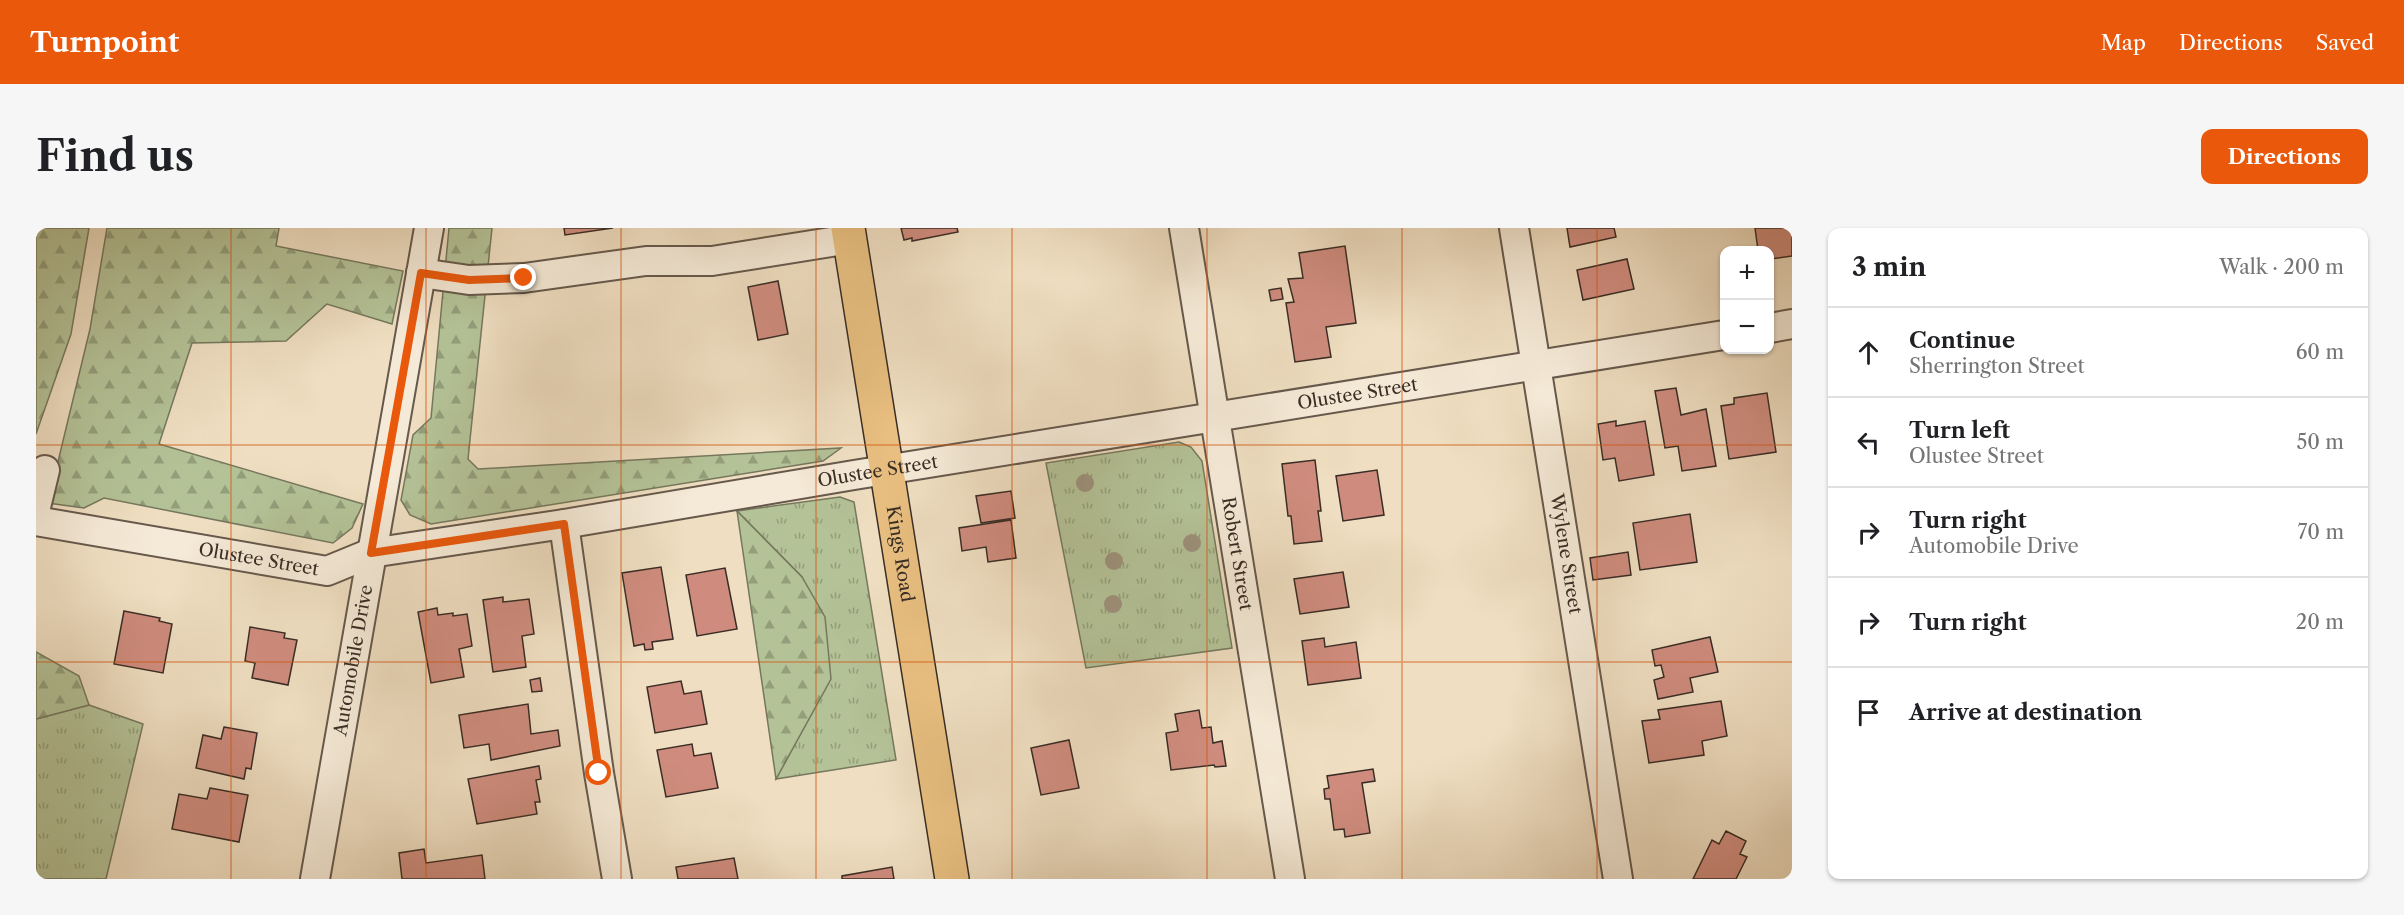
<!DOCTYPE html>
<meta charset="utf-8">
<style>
body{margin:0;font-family:"Libre Caslon Text",serif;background:#f6f6f6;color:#202124}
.controls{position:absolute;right:18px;top:18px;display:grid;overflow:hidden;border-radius:12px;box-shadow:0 2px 4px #0004}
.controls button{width:54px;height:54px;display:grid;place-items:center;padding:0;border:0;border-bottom:2px solid #e0e0e0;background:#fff;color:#202124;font:30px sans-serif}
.stop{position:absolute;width:18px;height:18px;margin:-14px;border:4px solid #ea580c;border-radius:50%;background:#fff}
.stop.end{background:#ea580c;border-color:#fff;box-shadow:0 2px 6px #0008}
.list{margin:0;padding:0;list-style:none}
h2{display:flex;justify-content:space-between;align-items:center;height:78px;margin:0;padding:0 24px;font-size:26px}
h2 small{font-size:20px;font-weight:400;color:#757577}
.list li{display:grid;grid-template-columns:39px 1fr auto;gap:18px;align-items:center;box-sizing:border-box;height:90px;padding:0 24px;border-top:2px solid #e0e0e0}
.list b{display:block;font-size:22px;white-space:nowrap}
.list p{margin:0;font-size:20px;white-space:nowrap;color:#757577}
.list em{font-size:20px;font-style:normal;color:#757577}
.icon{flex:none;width:33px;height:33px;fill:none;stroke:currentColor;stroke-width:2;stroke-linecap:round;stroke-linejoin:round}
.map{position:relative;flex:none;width:1756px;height:651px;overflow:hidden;border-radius:12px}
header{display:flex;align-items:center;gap:36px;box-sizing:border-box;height:84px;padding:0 30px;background:#ea580c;color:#fff}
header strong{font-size:28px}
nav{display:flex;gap:33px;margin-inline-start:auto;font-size:21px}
.intro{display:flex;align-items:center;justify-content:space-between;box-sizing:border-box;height:144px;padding:0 36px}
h1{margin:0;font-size:42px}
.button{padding:15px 27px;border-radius:12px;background:#ea580c;color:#fff;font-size:21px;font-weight:700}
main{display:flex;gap:36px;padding:0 36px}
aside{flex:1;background:#fff;border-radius:12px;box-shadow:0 2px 4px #0004}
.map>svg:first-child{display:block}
.grass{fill:url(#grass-tufts);stroke:#76785e;stroke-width:1.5}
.forest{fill:url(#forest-firs);stroke:#76785e;stroke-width:1.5}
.building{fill:#cf8c7e;stroke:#392d25;stroke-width:1.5}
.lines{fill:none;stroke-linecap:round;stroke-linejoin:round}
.minor-casing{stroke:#66594c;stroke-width:32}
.major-casing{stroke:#392d25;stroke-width:36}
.minor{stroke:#f5ead7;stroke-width:28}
.major{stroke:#e8bf80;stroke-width:33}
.tree{fill:#9c917b}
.route{stroke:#ea580c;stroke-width:8}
.grid{fill:none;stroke:#d6550e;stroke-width:1.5;stroke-opacity:0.55}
.labels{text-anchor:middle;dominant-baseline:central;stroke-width:4.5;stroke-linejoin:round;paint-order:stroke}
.street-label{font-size:18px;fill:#392d25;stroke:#f5ead7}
</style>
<header>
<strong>Turnpoint</strong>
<nav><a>Map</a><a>Directions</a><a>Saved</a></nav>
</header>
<div class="intro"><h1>Find us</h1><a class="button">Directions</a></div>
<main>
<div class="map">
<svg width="1756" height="651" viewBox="0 0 1756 651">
<defs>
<pattern id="grass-tufts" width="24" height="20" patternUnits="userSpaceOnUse" patternTransform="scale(1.5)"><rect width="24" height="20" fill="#b4c297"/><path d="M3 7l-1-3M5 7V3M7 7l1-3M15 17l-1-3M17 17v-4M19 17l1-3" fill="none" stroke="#939e7b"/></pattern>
<pattern id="forest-firs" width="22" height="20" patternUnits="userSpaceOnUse" patternTransform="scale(1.5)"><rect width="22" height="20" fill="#b4c297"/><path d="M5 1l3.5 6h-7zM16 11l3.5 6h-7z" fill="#939e7b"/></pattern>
</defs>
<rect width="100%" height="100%" fill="#efdec1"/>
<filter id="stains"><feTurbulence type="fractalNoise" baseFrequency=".00333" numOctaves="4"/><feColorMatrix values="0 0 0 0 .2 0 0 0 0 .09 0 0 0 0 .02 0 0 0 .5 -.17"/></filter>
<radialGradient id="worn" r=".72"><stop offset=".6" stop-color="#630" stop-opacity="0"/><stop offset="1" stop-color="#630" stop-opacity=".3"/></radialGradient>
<path class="grass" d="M 1143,214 L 1155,219 L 1166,233 L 1196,420 L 1050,440 L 1010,235 Z
M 804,269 L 818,274 L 860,532 L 740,551 L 794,451 L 766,349 L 701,283 Z
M 53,477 L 107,496 L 70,651 L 0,651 L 0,491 Z"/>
<path class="forest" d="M 0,0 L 53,0 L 35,106 L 0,206 Z
M 71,0 L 243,0 L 240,18 L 367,43 L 356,96 L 291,76 L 250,113 L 156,115 L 123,216 L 327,276 L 316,300 L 297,315 L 68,270 L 48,280 L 12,275 L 54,101 Z
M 413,0 L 456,0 L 432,231 L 442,241 L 805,220 L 787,233 L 395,296 L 374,287 L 365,272 L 377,207 L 395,190 Z
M 701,283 L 766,349 L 789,389 L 795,451 L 740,551 Z
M 0,424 L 43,448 L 53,477 L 0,491 Z"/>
<path class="building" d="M 528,0 L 577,0 L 529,7 Z
M 865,0 L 921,0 L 922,4 L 876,13 L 876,10 L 868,12 Z
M 1531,0 L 1578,0 L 1580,9 L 1534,19 Z
M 1719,0 L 1756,0 L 1756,28 L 1734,31 L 1734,22 L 1722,22 Z
M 1309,18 L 1320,95 L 1290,99 L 1295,129 L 1259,134 L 1250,75 L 1258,74 L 1252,51 L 1267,50 L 1263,25 Z
M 1591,31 L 1598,61 L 1547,72 L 1541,42 Z
M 742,53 L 752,106 L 722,112 L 712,59 Z
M 1245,60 L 1247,71 L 1235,73 L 1233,62 Z
M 1640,160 L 1645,187 L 1670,181 L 1680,238 L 1646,243 L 1642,218 L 1629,220 L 1619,163 Z
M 1731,165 L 1740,224 L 1693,231 L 1685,178 L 1698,176 L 1698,170 Z
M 1580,193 L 1580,198 L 1609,193 L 1618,247 L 1583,253 L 1579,230 L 1567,232 L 1562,196 Z
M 1279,232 L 1285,283 L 1282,283 L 1286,313 L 1258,316 L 1255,288 L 1252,288 L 1246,236 Z
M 1341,242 L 1348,287 L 1307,293 L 1300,248 Z
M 975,263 L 979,290 L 945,295 L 940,268 Z
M 1654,286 L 1661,334 L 1604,342 L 1597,295 Z
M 975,292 L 980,330 L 952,334 L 950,319 L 926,323 L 923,300 Z
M 1592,324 L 1595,347 L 1557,352 L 1554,330 Z
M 625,339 L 637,411 L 616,414 L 617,421 L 609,422 L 608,416 L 598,418 L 586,345 Z
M 689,340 L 701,401 L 661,408 L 650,347 Z
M 1307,344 L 1313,379 L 1264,386 L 1258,351 Z
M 467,369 L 467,374 L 493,371 L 498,406 L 486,408 L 490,439 L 457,444 L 447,372 Z
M 401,380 L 402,387 L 417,385 L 417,388 L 431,386 L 436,418 L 423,421 L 428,449 L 395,455 L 382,384 Z
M 88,383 L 124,390 L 123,393 L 136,396 L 127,445 L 78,436 Z
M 214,399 L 249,405 L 248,410 L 261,412 L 252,457 L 216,450 L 219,435 L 209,433 Z
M 1674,409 L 1682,444 L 1654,450 L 1657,464 L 1622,471 L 1618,452 L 1628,449 L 1625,437 L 1619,438 L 1616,422 Z
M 1288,410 L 1289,419 L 1320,414 L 1325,450 L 1272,457 L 1266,413 Z
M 504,450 L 506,463 L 496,464 L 494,452 Z
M 645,453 L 648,466 L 665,463 L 671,496 L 619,505 L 611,459 Z
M 1685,473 L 1691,508 L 1666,513 L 1668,527 L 1613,535 L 1606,493 L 1624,491 L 1622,482 Z
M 492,476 L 495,506 L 522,502 L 524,518 L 455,532 L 453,516 L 428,520 L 423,487 Z
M 1163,482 L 1166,500 L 1175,499 L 1177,515 L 1186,513 L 1190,538 L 1179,539 L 1178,537 L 1135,542 L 1130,505 L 1142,503 L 1139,486 Z
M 188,499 L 221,505 L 215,541 L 210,540 L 208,551 L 160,540 L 167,507 L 185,511 Z
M 1033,512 L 1043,560 L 1005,567 L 995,520 Z
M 656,516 L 658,528 L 675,525 L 682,560 L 630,569 L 621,522 Z
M 503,538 L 505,551 L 500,552 L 504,574 L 499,574 L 501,586 L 441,596 L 432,551 Z
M 1337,541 L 1339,553 L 1326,555 L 1334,605 L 1309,609 L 1308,601 L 1298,602 L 1294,571 L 1289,571 L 1288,561 L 1293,560 L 1291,548 Z
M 174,560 L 212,567 L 203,614 L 136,601 L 143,566 L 171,571 Z
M 1690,603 L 1710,613 L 1704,626 L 1711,629 L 1700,651 L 1657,651 L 1676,612 L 1683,616 Z
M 388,621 L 390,635 L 446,627 L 449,651 L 366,651 L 363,625 Z
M 698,630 L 702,651 L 642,651 L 640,639 Z
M 856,639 L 858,651 L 806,651 L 806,648 Z"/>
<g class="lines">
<g class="minor-casing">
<g id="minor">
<path id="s1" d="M 1148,0 L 1254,651"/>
<path id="s2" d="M 1478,0 L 1582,651"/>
<path d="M 385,45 L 433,52 L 488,50 L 610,33 L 676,33 L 814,11"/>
<path d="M 1734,100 L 1756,96"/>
<path d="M 0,279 L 9,242"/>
<path id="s3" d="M 0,293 L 291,343 L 335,325 L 528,296 L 818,247 L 1688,107"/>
<path d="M 528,296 L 563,545 L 581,651"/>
<path id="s4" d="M 279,651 L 393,0"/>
</g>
</g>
<g class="major-casing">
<g id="major">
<path id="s5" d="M 812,0 L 916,651"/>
</g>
</g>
<use href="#minor" class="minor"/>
<use href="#major" class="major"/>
</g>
<g class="tree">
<circle cx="1049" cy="255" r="9"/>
<circle cx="1156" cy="315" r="9"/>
<circle cx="1078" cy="333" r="9"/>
<circle cx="1077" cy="376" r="9"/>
</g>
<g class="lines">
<path class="route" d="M 488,50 L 433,52 L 385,45 L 335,325 L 528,296 L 563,545"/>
</g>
<path class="grid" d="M 195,0 L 195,651M 390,0 L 390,651M 585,0 L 585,651M 780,0 L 780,651M 976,0 L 976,651M 1171,0 L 1171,651M 1366,0 L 1366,651M 1561,0 L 1561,651M 0,217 L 1756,217M 0,434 L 1756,434"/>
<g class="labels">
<g class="street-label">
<text stroke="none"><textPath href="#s3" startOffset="1342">Olustee Street</textPath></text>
<text stroke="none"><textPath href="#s3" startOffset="856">Olustee Street</textPath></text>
<text stroke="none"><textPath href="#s5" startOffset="330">Kings Road</textPath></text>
<text stroke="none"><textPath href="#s1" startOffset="330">Robert Street</textPath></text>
<text stroke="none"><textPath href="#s2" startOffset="330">Wylene Street</textPath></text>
<text stroke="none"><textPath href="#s3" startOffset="226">Olustee Street</textPath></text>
<text stroke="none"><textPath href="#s4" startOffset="222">Automobile Drive</textPath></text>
</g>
</g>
<rect width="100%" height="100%" filter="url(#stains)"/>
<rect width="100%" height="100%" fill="url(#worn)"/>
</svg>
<div class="controls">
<button>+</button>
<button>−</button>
</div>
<div class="stop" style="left:563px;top:545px"></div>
<div class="stop end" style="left:488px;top:50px"></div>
</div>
<aside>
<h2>3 min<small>Walk · 200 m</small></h2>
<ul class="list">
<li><svg class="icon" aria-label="ahead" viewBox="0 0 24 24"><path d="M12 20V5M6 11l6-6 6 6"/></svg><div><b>Continue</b><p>Sherrington Street</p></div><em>60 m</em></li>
<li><svg class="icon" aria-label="left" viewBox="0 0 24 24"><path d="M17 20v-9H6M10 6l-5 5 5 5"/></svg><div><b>Turn left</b><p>Olustee Street</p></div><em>50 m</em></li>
<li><svg class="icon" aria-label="right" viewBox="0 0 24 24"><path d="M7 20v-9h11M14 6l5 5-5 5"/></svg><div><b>Turn right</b><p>Automobile Drive</p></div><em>70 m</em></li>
<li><svg class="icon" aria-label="right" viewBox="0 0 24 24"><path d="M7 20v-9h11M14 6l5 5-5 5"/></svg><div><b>Turn right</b></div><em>20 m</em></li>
<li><svg class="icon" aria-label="arrive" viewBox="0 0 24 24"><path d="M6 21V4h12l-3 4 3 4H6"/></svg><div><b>Arrive at destination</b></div></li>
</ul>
</aside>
</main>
